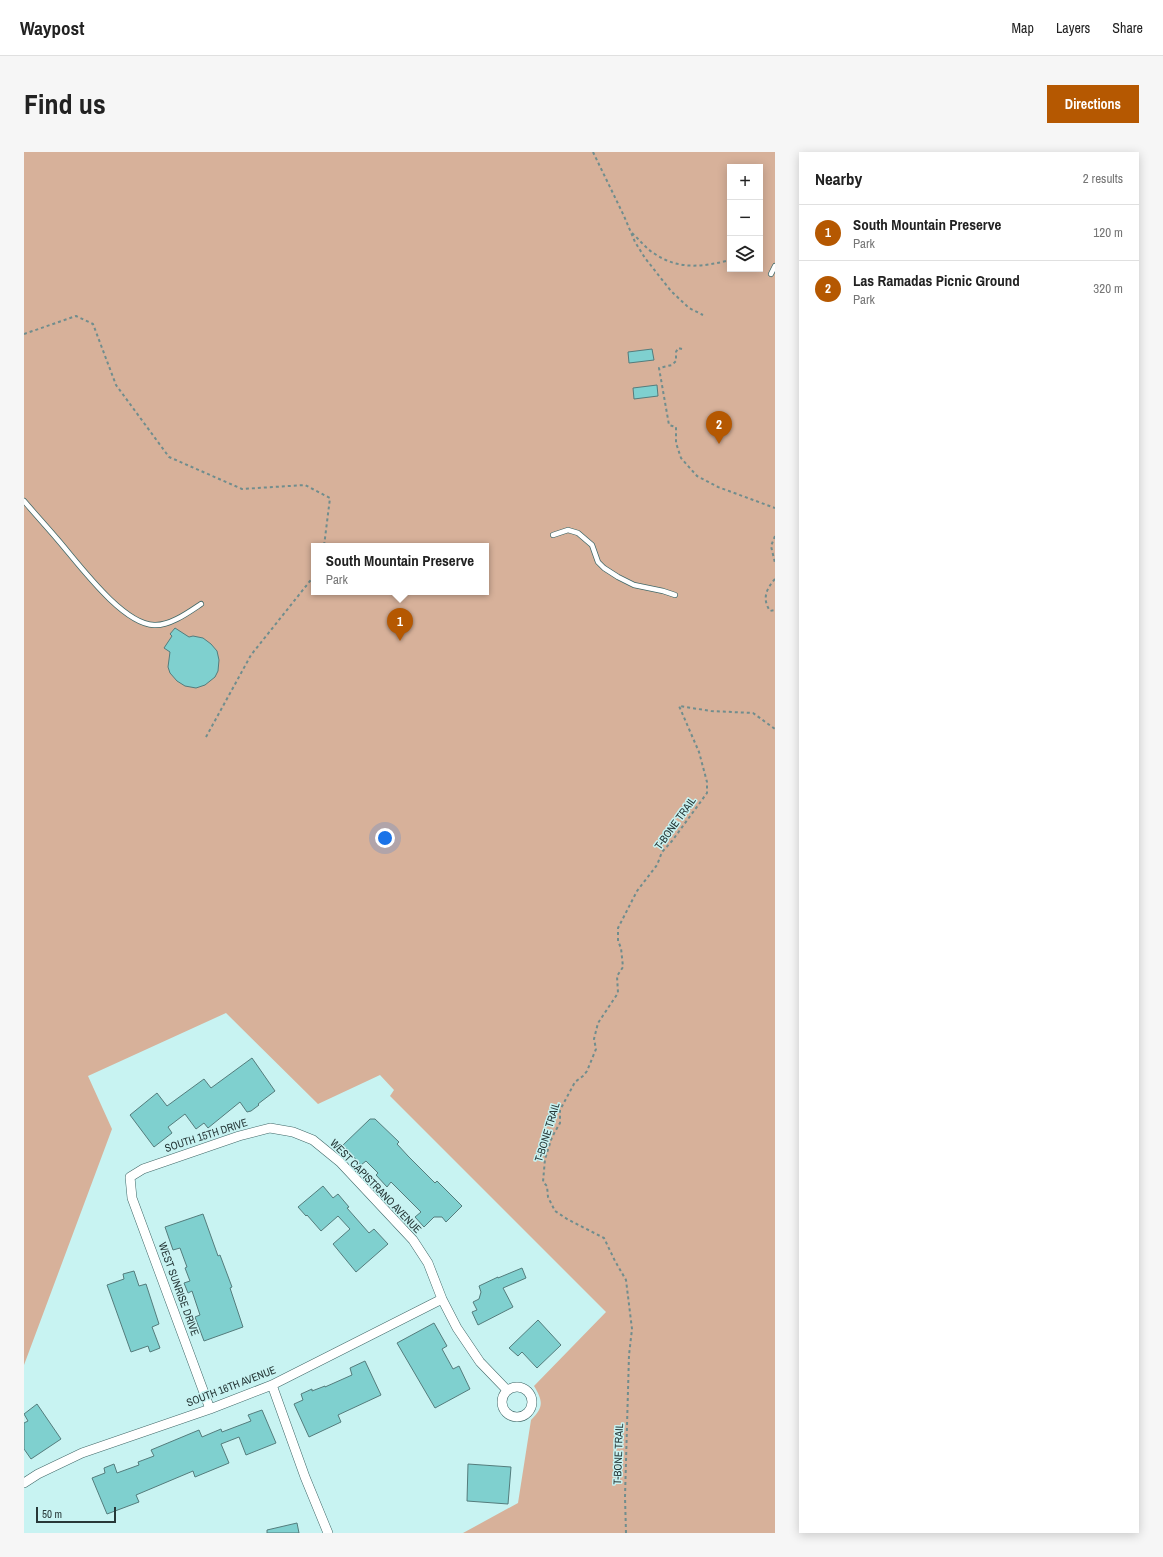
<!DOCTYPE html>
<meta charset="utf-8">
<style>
body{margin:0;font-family:"Archivo Narrow",sans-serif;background:#f6f6f6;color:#222}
.controls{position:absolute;right:12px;top:12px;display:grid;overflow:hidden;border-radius:0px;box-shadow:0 2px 10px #0003}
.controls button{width:36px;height:36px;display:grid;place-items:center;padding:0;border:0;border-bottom:1px solid #e0e0e0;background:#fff;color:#222;font:20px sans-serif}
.scale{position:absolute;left:12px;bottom:10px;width:80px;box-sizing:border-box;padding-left:4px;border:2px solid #273838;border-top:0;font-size:11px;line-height:14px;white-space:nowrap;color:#273838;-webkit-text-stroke:3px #c8f3f2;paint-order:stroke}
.you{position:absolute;left:361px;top:686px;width:14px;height:14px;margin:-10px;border:3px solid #fff;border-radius:50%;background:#1a73e8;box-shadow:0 0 0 6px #1a73e833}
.badge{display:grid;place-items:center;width:26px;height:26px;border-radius:50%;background:#b55801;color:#fff;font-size:13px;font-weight:700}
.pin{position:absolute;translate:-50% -33px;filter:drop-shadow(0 1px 2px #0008)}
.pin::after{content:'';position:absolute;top:21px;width:14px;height:12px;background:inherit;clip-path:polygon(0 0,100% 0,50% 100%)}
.popup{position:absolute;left:287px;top:391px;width:178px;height:52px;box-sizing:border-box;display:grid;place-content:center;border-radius:0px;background:#fff;filter:drop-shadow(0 1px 3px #0005);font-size:13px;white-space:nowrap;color:#767676}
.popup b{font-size:15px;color:#222}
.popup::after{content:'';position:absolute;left:50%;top:100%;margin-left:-8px;border:8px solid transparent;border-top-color:#fff}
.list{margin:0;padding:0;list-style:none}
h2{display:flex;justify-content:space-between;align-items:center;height:52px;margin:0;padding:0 16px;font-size:17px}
h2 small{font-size:13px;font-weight:400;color:#767676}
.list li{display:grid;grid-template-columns:26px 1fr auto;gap:12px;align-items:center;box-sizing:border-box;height:56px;padding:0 16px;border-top:1px solid #e0e0e0}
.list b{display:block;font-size:15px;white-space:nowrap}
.list p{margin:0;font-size:13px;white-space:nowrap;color:#767676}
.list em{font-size:13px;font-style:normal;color:#767676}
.icon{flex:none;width:22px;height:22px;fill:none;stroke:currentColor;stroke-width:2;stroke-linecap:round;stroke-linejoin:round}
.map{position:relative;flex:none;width:751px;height:1381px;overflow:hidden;border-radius:0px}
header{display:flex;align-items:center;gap:24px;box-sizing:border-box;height:56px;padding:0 20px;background:#fff;border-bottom:1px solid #e0e0e0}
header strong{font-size:19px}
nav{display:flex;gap:22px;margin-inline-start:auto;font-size:14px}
.intro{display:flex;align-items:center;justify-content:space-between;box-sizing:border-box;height:96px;padding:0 24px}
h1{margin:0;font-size:28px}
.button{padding:10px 18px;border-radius:0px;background:#b55801;color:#fff;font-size:14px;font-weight:700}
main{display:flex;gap:24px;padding:0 24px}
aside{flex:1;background:#fff;border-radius:0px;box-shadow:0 2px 10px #0003}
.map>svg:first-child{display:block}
.green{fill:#d7b19a;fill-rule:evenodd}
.building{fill:#7fd0cf;stroke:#547c7c}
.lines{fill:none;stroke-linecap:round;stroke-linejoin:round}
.lane-casing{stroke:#406868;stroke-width:6}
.street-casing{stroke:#406868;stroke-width:10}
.path{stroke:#708d8d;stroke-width:2;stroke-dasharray:3 3;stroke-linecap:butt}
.lane{stroke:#fff;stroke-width:4.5}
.street{stroke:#fff;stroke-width:9}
.labels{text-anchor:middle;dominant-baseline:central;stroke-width:3;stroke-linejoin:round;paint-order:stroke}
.street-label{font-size:11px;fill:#273838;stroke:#c8f3f2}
</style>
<header>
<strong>Waypost</strong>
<nav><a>Map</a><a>Layers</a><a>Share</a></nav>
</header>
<div class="intro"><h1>Find us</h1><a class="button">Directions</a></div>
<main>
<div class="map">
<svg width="751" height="1381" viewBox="0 0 751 1381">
<rect width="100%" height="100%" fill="#c8f3f2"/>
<path class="green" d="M 0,0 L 751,0 L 751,1381 L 439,1381 L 494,1351 L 507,1268 C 520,1255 519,1249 510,1234 L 582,1160 L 366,944 L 370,938 L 356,923 L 294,952 L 202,861 L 64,924 L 88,977 L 0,1213 ZM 706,15 L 736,15 L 736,117 L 706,117 ZM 290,394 L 462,394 L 462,440 L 290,440 Z"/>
<path class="building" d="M 628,197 L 630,208 L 605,211 L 604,200 Z
M 633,233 L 634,244 L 610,247 L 609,236 Z
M 151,476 L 165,485 L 169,484 L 179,486 L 187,492 L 193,499 L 195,508 L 194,519 L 191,525 L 181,533 L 172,536 L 161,534 L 153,529 L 146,521 L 144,515 L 146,500 L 140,496 L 148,484 L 146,482 Z
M 228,906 L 251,939 L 234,952 L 235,953 L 227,959 L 223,960 L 216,950 L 184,976 L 180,971 L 172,977 L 161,962 L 144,975 L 148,981 L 130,995 L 106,963 L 133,941 L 143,954 L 180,927 L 187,936 Z
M 346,967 L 351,967 L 375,990 L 373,992 L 384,1004 L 411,1031 L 413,1029 L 438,1054 L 422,1070 L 418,1065 L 410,1065 L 400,1075 L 391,1065 L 397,1060 L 367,1030 L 363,1035 L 352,1023 L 354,1021 L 342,1009 L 337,1013 L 319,993 Z
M 299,1034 L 309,1046 L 314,1042 L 325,1055 L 323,1056 L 345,1081 L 350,1077 L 364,1092 L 332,1120 L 309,1092 L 326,1077 L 314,1064 L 297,1079 L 283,1063 L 282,1064 L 274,1055 Z
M 179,1062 L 194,1104 L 196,1103 L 208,1135 L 206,1136 L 219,1175 L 180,1189 L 171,1165 L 176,1163 L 168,1139 L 164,1141 L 160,1131 L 166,1129 L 161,1116 L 163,1115 L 156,1096 L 149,1098 L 141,1075 Z
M 498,1116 L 502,1126 L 479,1136 L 489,1155 L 454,1173 L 448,1160 L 453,1158 L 449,1150 L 455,1147 L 457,1140 L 455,1134 L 474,1125 L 474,1126 Z
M 110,1119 L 115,1134 L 122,1132 L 135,1172 L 128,1175 L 136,1196 L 126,1200 L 124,1194 L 107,1200 L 83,1133 L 100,1127 L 99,1122 Z
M 514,1168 L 537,1193 L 513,1216 L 498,1200 L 494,1204 L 485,1196 Z
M 410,1171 L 423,1194 L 418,1197 L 429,1217 L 435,1214 L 446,1237 L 411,1256 L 373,1191 Z
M 341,1209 L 357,1243 L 314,1263 L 317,1270 L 285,1285 L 270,1252 L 279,1248 L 277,1242 L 288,1237 L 288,1239 L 301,1234 L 301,1235 L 328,1223 L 326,1216 Z
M 13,1252 L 37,1287 L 7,1307 L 0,1297 L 0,1271 L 4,1269 L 0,1262 Z
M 238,1258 L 252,1291 L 222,1303 L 215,1285 L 197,1292 L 205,1311 L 171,1325 L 169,1319 L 112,1343 L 115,1350 L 83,1362 L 68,1326 L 81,1321 L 80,1316 L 90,1312 L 93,1321 L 115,1313 L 114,1310 L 130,1304 L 127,1298 L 175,1278 L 178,1285 L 197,1277 L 198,1280 L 227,1269 L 224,1263 Z
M 444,1312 L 487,1315 L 484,1352 L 443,1349 Z
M 273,1371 L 275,1381 L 243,1381 L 243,1378 Z"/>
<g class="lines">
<g class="lane-casing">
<path id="lane" d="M 747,122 L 751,114
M 0,349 C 11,362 23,375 34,388 C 54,411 98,472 130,473 C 146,474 165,460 177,452
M 529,383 L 544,378 L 554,381 L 568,393 L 574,410 L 580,416 L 594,425 L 610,433 L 639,439 L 651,443"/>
</g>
<g class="street-casing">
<path id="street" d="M 248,1233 L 281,1325 L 304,1381
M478 1250a15 15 0 1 1 30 0a15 15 0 1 1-30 0Z
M 186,1257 L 108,1046 L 106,1025 L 119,1017 L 215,984 L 246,976 L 269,980 L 289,988 L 316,1010 L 389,1088 L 404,1111 L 418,1147 L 433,1176 L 456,1210 L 483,1238
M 0,1331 L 14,1322 L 58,1301 L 186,1257 L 248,1233 L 418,1147"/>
</g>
<path class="path" d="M 569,0 L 600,64 L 611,90 L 621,106 L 647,139 L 665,156 L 679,163
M 608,81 C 615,87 622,97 631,102 C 655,118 679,115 706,108
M 736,116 L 741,119
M 0,182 L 52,164 L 69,172 L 92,233 L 145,305 L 218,337 L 281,333 L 306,346 L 300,394
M 658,197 L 654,196 L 652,200 L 652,209 L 648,213 L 635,216 L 645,273 L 652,275 L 652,291 L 657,306 L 673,324 L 694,335 L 751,356
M 751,384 L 747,394 L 751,411
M 751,427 C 742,437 738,447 746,459 L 751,458
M 182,585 L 227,503 L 290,424
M 602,1381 L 601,1345 L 605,1203 L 608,1177 L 602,1128 L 591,1109 L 580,1086 L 543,1067 L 531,1059 L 524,1045 L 523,1034 L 519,1030 L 521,1007 L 528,985 L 536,971 L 536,958 L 551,930 L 559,924 L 563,919 L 572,897 L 570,887 L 574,871 L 594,841 L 593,824 L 599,815 L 597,796 L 594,789 L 594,776 L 613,739 L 633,713 L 638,700 L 648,689 L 683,641 L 683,630 L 675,600 L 655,554 L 687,559 L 729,561 L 751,577"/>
<use href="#lane" class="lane"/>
<use href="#street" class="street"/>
</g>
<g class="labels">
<g class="street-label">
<text transform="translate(651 671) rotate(-54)">T-BONE TRAIL</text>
<text transform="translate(523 980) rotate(-73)">T-BONE TRAIL</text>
<text transform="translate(182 983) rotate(-18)">SOUTH 15TH DRIVE</text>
<text transform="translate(352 1034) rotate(46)">WEST CAPISTRANO AVENUE</text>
<text transform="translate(155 1137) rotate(70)">WEST SUNRISE DRIVE</text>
<text transform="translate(207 1234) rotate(-21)">SOUTH 16TH AVENUE</text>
<text transform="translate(594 1302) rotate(-88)">T-BONE TRAIL</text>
</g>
</g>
</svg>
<div class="controls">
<button>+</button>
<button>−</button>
<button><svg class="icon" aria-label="layers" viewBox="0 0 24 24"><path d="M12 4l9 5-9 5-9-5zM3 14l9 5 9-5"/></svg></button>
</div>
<div class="scale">50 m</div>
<div class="you"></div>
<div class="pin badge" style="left:376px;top:489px">1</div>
<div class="popup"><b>South Mountain Preserve</b>Park</div>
<div class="pin badge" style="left:695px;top:292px">2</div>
</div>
<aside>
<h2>Nearby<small>2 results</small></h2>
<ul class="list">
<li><span class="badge">1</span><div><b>South Mountain Preserve</b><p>Park</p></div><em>120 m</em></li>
<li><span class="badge">2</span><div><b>Las Ramadas Picnic Ground</b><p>Park</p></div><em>320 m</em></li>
</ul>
</aside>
</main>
